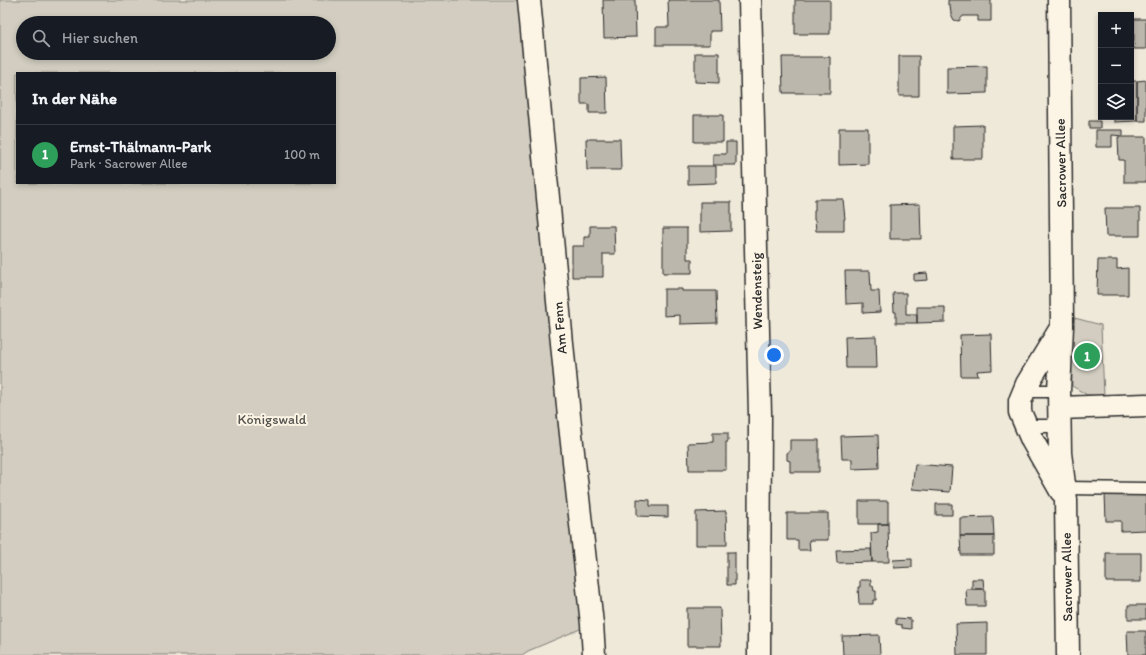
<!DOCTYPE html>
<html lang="de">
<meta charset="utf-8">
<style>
body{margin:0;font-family:Itim,sans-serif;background:#242831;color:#f1f3f6}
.controls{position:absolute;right:12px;top:12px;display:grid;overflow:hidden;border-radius:0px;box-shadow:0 2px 6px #0003}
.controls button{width:36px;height:36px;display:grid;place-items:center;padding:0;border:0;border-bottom:1px solid #363941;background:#171b24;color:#f1f3f6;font:20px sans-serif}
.you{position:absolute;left:774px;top:355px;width:14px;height:14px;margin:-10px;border:3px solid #fff;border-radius:50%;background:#1a73e8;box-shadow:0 0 0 6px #1a73e833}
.badge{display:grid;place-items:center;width:26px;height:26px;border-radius:50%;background:#c8321e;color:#fff;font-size:13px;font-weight:700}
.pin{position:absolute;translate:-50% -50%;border:2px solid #fff;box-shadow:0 1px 4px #0006}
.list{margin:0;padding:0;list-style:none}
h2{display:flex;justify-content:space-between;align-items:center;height:52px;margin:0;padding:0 16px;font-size:17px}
h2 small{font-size:13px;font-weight:400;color:#9ea1a6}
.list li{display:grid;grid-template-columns:26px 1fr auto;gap:12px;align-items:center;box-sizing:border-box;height:60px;padding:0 16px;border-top:1px solid #363941}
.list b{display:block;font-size:15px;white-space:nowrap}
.list p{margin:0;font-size:13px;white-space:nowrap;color:#9ea1a6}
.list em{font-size:13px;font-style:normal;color:#9ea1a6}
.icon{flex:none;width:22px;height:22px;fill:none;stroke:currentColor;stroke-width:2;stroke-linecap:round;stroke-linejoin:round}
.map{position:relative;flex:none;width:1146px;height:655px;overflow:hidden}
.search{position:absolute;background:#171b24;box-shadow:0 2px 6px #0003;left:16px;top:16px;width:320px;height:44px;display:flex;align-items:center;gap:10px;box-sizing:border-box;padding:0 14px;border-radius:22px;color:#9ea1a6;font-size:15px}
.panel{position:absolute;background:#171b24;box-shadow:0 2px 6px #0003;left:16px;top:72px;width:320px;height:112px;border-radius:0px}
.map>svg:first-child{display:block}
.green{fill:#d2cdc0;stroke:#7e7c76;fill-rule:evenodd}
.building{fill:#bcb7ac;stroke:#2b2b2b}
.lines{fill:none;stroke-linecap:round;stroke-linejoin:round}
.lane-casing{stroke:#2b2b2b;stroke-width:15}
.street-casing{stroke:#2b2b2b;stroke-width:25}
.lane{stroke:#fcf5e5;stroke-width:12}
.street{stroke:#fcf5e5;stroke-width:22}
.labels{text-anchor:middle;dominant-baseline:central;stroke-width:4;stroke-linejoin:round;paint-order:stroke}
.street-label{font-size:14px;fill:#2b2b2b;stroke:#fcf5e5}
.park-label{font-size:14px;fill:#555450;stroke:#fcf5e5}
</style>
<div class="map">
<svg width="1146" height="655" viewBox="0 0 1146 655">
<rect width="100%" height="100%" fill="#efe9da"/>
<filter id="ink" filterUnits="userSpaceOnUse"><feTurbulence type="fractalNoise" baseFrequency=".025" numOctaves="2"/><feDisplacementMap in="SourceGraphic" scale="8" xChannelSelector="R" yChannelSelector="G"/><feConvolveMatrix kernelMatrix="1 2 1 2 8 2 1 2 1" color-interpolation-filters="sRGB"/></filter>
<g filter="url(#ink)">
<path class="green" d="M 0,0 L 529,0 L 592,624 L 528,651 L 522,655 L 0,655 ZM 23,23 L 329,23 L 329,53 L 23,53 ZM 17,73 L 335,73 L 335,183 L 17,183 Z
M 1071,317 L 1101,325 L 1104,396 L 1087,395 L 1072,386 Z"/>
<path class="building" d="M 603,0 L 635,0 L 636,37 L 604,38 Z
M 668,0 L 719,0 L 720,31 L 710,31 L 710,45 L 656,45 L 656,27 L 669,27 Z
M 795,0 L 830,0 L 830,34 L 795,34 Z
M 948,0 L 991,0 L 991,21 L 978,21 L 978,16 L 963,16 L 959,21 L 954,20 L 951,14 L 950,5 L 948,5 Z
M 1134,19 L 1146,19 L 1146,49 L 1134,49 Z
M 695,53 L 719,53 L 719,83 L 695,82 Z
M 899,56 L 919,56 L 919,96 L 899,96 Z
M 782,57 L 830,57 L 830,93 L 783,93 Z
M 987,66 L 987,93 L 947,94 L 947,67 Z
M 606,77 L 607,113 L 589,113 L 589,104 L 581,104 L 581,78 Z
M 1146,80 L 1146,121 L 1137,121 L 1137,81 Z
M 1131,81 L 1137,81 L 1137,121 L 1114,122 L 1114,117 L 1131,117 Z
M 694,115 L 723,115 L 723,142 L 694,142 Z
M 1089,121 L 1100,121 L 1100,128 L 1089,128 Z
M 983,125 L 983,159 L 953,159 L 953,126 Z
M 839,128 L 868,128 L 868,164 L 839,165 Z
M 1096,130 L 1123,130 L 1123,136 L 1112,135 L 1112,147 L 1096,147 Z
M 1118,137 L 1146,137 L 1146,182 L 1124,182 L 1124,160 L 1119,160 Z
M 586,139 L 620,139 L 621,170 L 587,170 Z
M 726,142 L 736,142 L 736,165 L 713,165 L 713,154 L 726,154 Z
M 688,166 L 716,166 L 716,183 L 688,184 Z
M 815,199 L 843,199 L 845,219 L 844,219 L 844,231 L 816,231 L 815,220 L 814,220 L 814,211 L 815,211 Z
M 700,202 L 731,202 L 731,231 L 700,232 Z
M 920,204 L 921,239 L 890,239 L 890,205 Z
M 1105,208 L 1140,208 L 1140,236 L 1106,236 Z
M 590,226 L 614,226 L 615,254 L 603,254 L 603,277 L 572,277 L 572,246 L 584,246 L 584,237 L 590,237 Z
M 663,228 L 687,228 L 687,259 L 692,259 L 692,273 L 663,273 Z
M 1098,260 L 1117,260 L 1117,269 L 1128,268 L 1128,295 L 1097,295 Z
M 845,271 L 870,271 L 871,291 L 879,291 L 880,312 L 863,313 L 863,303 L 846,304 Z
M 927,273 L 928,280 L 914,281 L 914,274 Z
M 664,289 L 682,289 L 682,291 L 716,291 L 717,323 L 680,324 L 680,315 L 664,316 Z
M 893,293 L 906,293 L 906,314 L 917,314 L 917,323 L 896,323 L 896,312 L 894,312 Z
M 917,307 L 945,307 L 945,322 L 917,323 Z
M 991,334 L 992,370 L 977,371 L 978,376 L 961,376 L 960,335 Z
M 876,336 L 877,368 L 846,368 L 845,337 Z
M 713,433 L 728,433 L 728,442 L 726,442 L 726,470 L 689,470 L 688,443 L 713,442 Z
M 878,435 L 879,468 L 852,469 L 852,459 L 842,459 L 841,436 Z
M 790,440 L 819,440 L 819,472 L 790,472 L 790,461 L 787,460 L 787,453 L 790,451 Z
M 915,464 L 952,467 L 950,492 L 912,489 Z
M 1146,492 L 1146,530 L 1121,531 L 1121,521 L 1106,521 L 1105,493 Z
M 637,499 L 650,500 L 650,506 L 668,506 L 668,517 L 637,516 Z
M 859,501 L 888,501 L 888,524 L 859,524 Z
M 936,504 L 952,504 L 952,515 L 936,515 Z
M 726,511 L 727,545 L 696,545 L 696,512 Z
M 787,513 L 828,513 L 828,540 L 809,540 L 810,550 L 798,550 L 798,540 L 787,540 Z
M 993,517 L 994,536 L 960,536 L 960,518 Z
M 878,524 L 888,524 L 889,562 L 872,562 L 871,533 L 878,532 Z
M 960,536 L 994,536 L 994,555 L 961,555 Z
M 871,549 L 872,562 L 837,563 L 836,550 Z
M 727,552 L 735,552 L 735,585 L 727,585 Z
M 1106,553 L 1141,553 L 1141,582 L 1106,582 Z
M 912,559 L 912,567 L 894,568 L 893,560 Z
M 972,579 L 983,579 L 984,589 L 972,589 Z
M 860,580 L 871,580 L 871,586 L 873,586 L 874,591 L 876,591 L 876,600 L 873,600 L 873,604 L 859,604 L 858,587 L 860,587 Z
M 966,589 L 985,589 L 985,606 L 967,606 Z
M 1128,605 L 1146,605 L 1146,619 L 1128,619 Z
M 687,608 L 720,608 L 721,646 L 687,646 Z
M 896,618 L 911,619 L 911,629 L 902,628 L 902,625 L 896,624 Z
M 987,623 L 987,655 L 957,655 L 956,624 Z
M 1127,631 L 1146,631 L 1146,655 L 1128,655 Z
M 879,635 L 880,655 L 843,655 L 842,636 Z"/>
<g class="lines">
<g class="lane-casing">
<path id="lane" d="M 1024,391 L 1059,391
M 1025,426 L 1060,426
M 1065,488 L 1146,489"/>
</g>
<g class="street-casing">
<path id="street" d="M 529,0 L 569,416 L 592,624 L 594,655
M 750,0 L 760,414 L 759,655
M 1059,0 L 1062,326 L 1059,391 L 1060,453 L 1066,500 L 1068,655
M 1061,328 L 1027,384 L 1020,401 L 1020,412 L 1032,440 L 1061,491
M 1060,408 L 1146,405"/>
</g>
<use href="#lane" class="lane"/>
<use href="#street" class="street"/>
</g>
</g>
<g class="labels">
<g class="street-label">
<text transform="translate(1061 163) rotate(-91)">Sacrower Allee</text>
<text transform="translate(757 291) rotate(-91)">Wendensteig</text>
<text transform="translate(560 328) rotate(-95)">Am Fenn</text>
<text transform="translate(1067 577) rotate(-91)">Sacrower Allee</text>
</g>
<g class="park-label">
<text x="272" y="419">Königswald</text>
</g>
</g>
</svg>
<div class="controls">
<button>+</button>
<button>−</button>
<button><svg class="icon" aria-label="layers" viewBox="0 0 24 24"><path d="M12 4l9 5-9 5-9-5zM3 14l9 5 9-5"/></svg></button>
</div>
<div class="you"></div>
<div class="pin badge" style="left:1087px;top:356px;background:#2e9e5b">1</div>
<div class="search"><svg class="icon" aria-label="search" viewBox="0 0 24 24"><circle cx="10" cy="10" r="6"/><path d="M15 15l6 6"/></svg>Hier suchen</div>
<section class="panel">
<h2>In der Nähe<small></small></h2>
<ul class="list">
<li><span class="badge" style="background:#2e9e5b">1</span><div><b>Ernst-Thälmann-Park</b><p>Park · Sacrower Allee</p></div><em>100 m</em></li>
</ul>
</section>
</div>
